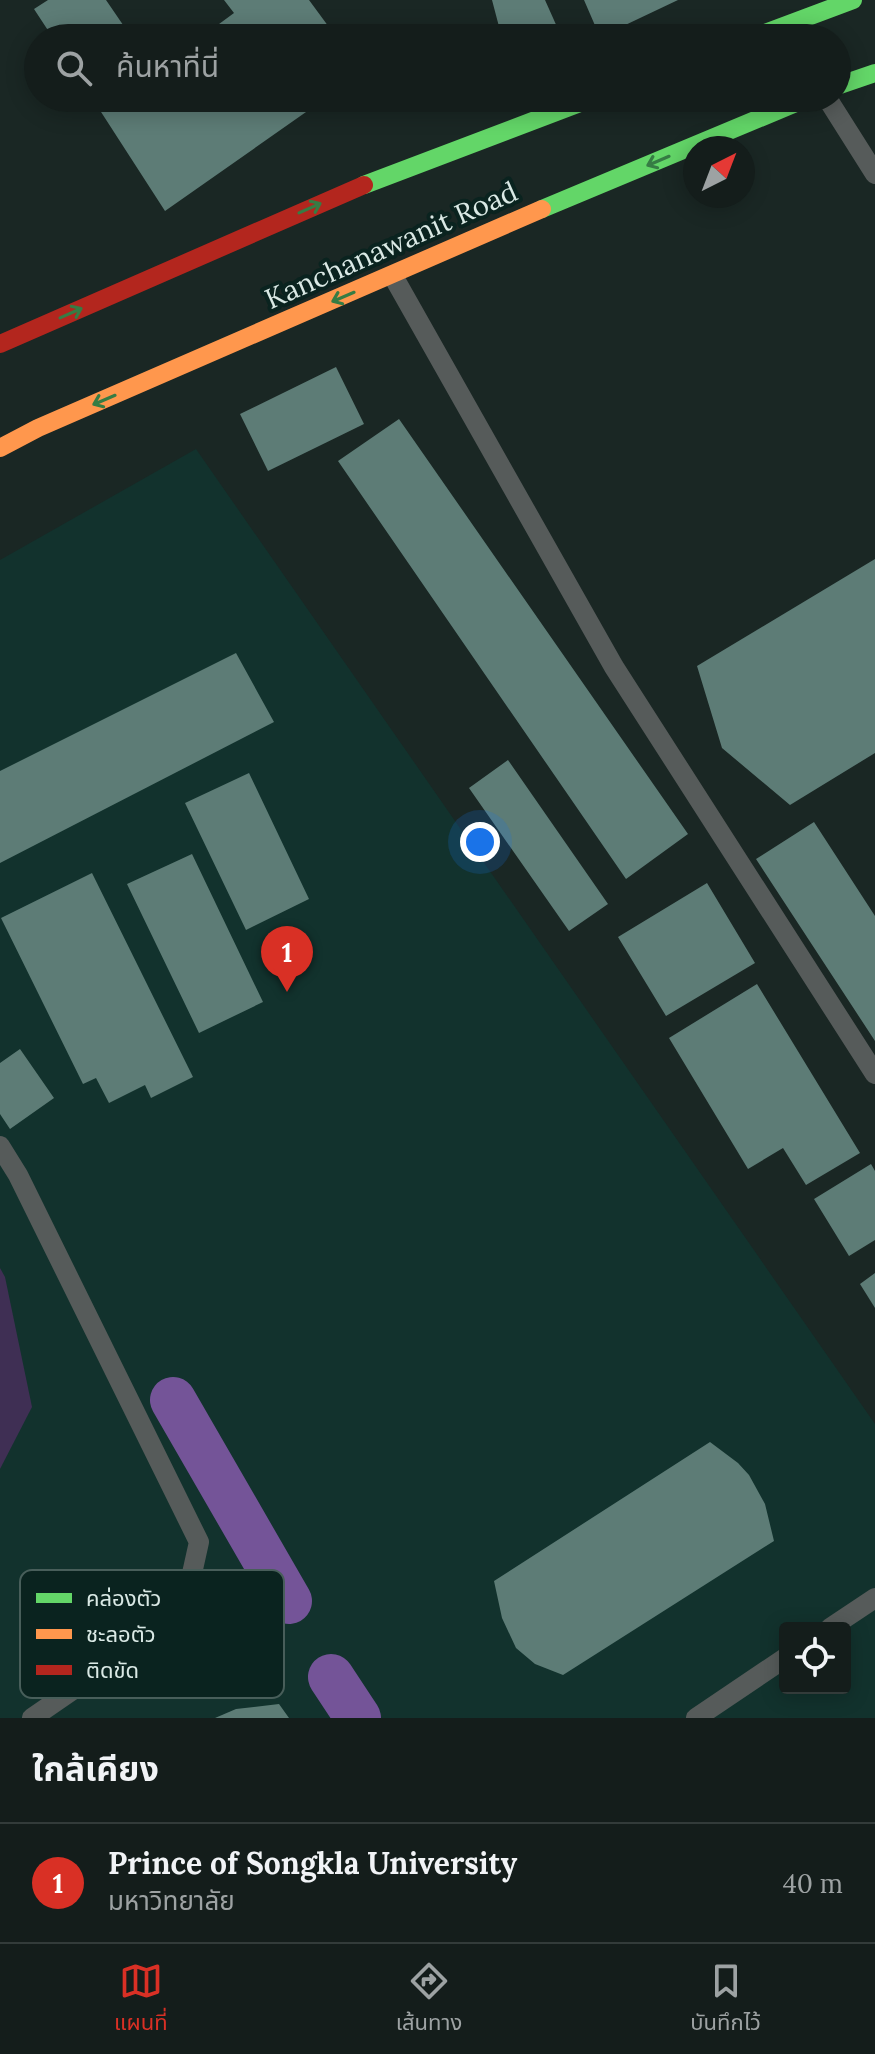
<!DOCTYPE html>
<html lang="th">
<meta charset="utf-8">
<style>
body{margin:0;font-family:Lora,"Noto Sans Thai",serif;background:#212a28;color:#f1f3f6}
.controls{position:absolute;right:24px;bottom:24px;display:grid;overflow:hidden;border-radius:8px;box-shadow:0 4px 20px #0003}
.controls button{width:72px;height:72px;display:grid;place-items:center;padding:0;border:0;border-bottom:2px solid #333b3a;background:#141d1b;color:#f1f3f6;font:40px sans-serif}
.compass{position:absolute;left:683px;top:136px;width:72px;height:72px;border-radius:50%;background:#141d1b;box-shadow:0 4px 20px #0003;rotate:42deg}
.you{position:absolute;left:480px;top:842px;width:28px;height:28px;margin:-20px;border:6px solid #fff;border-radius:50%;background:#1a73e8;box-shadow:0 0 0 12px #1a73e833}
.badge{display:grid;place-items:center;width:52px;height:52px;border-radius:50%;background:#d93025;color:#fff;font-size:26px;font-weight:700}
.pin{position:absolute;translate:-50% -66px;filter:drop-shadow(0 2px 4px #0008)}
.pin::after{content:'';position:absolute;top:42px;width:28px;height:24px;background:inherit;clip-path:polygon(0 0,100% 0,50% 100%)}
.list{margin:0;padding:0;list-style:none}
h2{display:flex;justify-content:space-between;align-items:center;height:104px;margin:0;padding:0 32px;font-size:34px}
h2 small{font-size:26px;font-weight:400;color:#9da2a3}
.list li{display:grid;grid-template-columns:52px 1fr auto;gap:24px;align-items:center;box-sizing:border-box;height:120px;padding:0 32px;border-top:2px solid #333b3a}
.list b{display:block;font-size:30px;white-space:nowrap}
.list p{margin:0;font-size:26px;white-space:nowrap;color:#9da2a3}
.list em{font-size:26px;font-style:normal;color:#9da2a3}
.icon{flex:none;width:44px;height:44px;fill:none;stroke:currentColor;stroke-width:2;stroke-linecap:round;stroke-linejoin:round}
.map{position:relative;flex:none;width:875px;height:1718px;overflow:hidden}
.search{position:absolute;background:#141d1b;box-shadow:0 4px 20px #0003;left:24px;right:24px;top:24px;height:88px;display:flex;align-items:center;gap:20px;box-sizing:border-box;padding:0 28px;border-radius:44px;color:#9da2a3;font-size:30px}
.sheet{height:224px;background:#141d1b}
nav{display:flex;justify-content:space-around;align-items:center;box-sizing:border-box;height:112px;border-top:2px solid #333b3a;background:#141d1b;font-size:22px;color:#9da2a3}
nav a{display:grid;justify-items:center;gap:4px}
nav .on{color:#d93025}
.map>svg:first-child{display:block}
.built{fill:#12322d;fill-rule:evenodd}
.green{fill:#3f2f54}
.lines{fill:none;stroke-linecap:round;stroke-linejoin:round}
.canal{stroke:#745498;stroke-width:46}
.building{fill:#5d7c76}
.lane{stroke:#565b5a;stroke-width:20}
.fast{stroke:#63d668;stroke-width:18}
.slow{stroke:#ff974d;stroke-width:18}
.jam{stroke:#b3261e;stroke-width:18}
.oneway{stroke:#367c44}
.labels{text-anchor:middle;dominant-baseline:central;stroke-width:8;stroke-linejoin:round;paint-order:stroke}
.street-label{font-size:28px;fill:#dae9e5;stroke:#0a231f}
.key{fill:#0a231f;stroke:#485e5a;stroke-width:2}
.key-label{font-size:22px;fill:#dae9e5}
</style>
<div class="map">
<svg width="875" height="1718" viewBox="0 0 875 1718">
<rect width="100%" height="100%" fill="#1a2724"/>
<path class="built" d="M 196,449 L 875,1424 L 875,1718 L 0,1718 L 0,560 ZM 785,1628 L 845,1628 L 845,1688 L 785,1688 Z"/>
<path class="green" d="M 0,1268 L 5,1277 L 32,1407 L 0,1469 Z"/>
<g class="lines">
<path class="canal" d="M 173,1400 L 289,1601
M 331,1677 L 358,1718"/>
</g>
<path class="building" d="M 48,0 L 106,0 L 132,38 L 53,38 L 34,9 Z
M 224,0 L 309,0 L 337,38 L 200,38 L 234,13 Z
M 492,0 L 545,0 L 562,38 L 502,38 Z
M 584,0 L 678,0 L 600,37 Z
M 92,98 L 326,98 L 165,211 Z
M 336,367 L 364,424 L 268,471 L 240,414 Z
M 399,419 L 688,834 L 626,879 L 338,461 Z
M 875,559 L 875,753 L 790,805 L 722,748 L 697,666 Z
M 236,653 L 274,722 L 0,863 L 0,771 Z
M 508,760 L 608,904 L 569,931 L 469,788 Z
M 249,773 L 309,899 L 246,930 L 185,803 Z
M 814,822 L 875,916 L 875,1041 L 756,859 Z
M 192,854 L 263,1002 L 199,1033 L 127,884 Z
M 92,873 L 193,1077 L 151,1098 L 145,1085 L 109,1103 L 96,1078 L 83,1084 L 1,918 Z
M 707,883 L 755,963 L 666,1016 L 618,937 Z
M 757,984 L 860,1153 L 806,1185 L 783,1148 L 748,1169 L 669,1038 Z
M 20,1049 L 54,1098 L 10,1129 L 0,1114 L 0,1063 Z
M 871,1164 L 875,1171 L 875,1240 L 849,1256 L 814,1199 Z
M 875,1273 L 875,1308 L 860,1284 Z
M 710,1442 L 738,1463 L 749,1475 L 765,1504 L 774,1541 L 563,1675 L 535,1664 L 516,1648 L 502,1618 L 494,1581 Z
M 279,1704 L 289,1718 L 215,1718 L 236,1709 Z"/>
<g class="lines">
<path class="lane" d="M 827,98 L 875,174
M 393,276 L 614,667 L 875,1074
M 0,1146 L 18,1175 L 199,1542 L 183,1614 L 32,1718
M 830,1628 L 875,1598
M 696,1718 L 785,1658"/>
<path class="fast" d="M 752,38 L 853,0
M 837,86 L 875,73
M 364,185 L 593,98
M 542,209 L 808,98"/>
<path class="slow" d="M 0,448 L 38,428 L 542,209"/>
<path class="jam" d="M 0,344 L 364,185"/>
</g>
<defs><path id="oneway-shaft" d="M-6 0H5M1.5-3L5.5 0L1.5 3" fill="none" stroke-width="1.6" stroke-linecap="round" stroke-linejoin="round" transform="scale(2)"/></defs>
<g class="oneway">
<use href="#oneway-shaft" transform="translate(658 161) rotate(157)"/>
<use href="#oneway-shaft" transform="translate(310 208) rotate(-24)"/>
<use href="#oneway-shaft" transform="translate(343 297) rotate(157)"/>
<use href="#oneway-shaft" transform="translate(71 313) rotate(-24)"/>
<use href="#oneway-shaft" transform="translate(104 400) rotate(157)"/>
</g>
<g class="labels">
<g class="street-label">
<text transform="translate(391 245) rotate(-24)">Kanchanawanit Road</text>
</g>
</g>
<rect x="20" y="1570" width="264" height="128" rx="12" class="key"/>
<rect x="36" y="1593" width="36" height="10" fill="#63d668"/>
<rect x="36" y="1629" width="36" height="10" fill="#ff974d"/>
<rect x="36" y="1665" width="36" height="10" fill="#b3261e"/>
<g class="key-label">
<text x="86" y="1606">คล่องตัว</text>
<text x="86" y="1642">ชะลอตัว</text>
<text x="86" y="1678">ติดขัด</text>
</g>
</svg>
<div class="controls">
<button><svg class="icon" aria-label="locate" viewBox="0 0 24 24"><circle cx="12" cy="12" r="6"/><path d="M12 2v4M12 18v4M2 12h4M18 12h4"/></svg></button>
</div>
<svg class="compass" viewBox="-18 -18 36 36"><path d="M0-13l5 13h-10z" fill="#e53935"/><path d="M0 13l5-13h-10z" fill="#9da2a3"/></svg>
<div class="you"></div>
<div class="pin badge" style="left:287px;top:992px">1</div>
<div class="search"><svg class="icon" aria-label="search" viewBox="0 0 24 24"><circle cx="10" cy="10" r="6"/><path d="M15 15l6 6"/></svg>ค้นหาที่นี่</div>
</div>
<section class="sheet">
<h2>ใกล้เคียง<small></small></h2>
<ul class="list">
<li><span class="badge">1</span><div><b>Prince of Songkla University</b><p>มหาวิทยาลัย</p></div><em>40 m</em></li>
</ul>
</section>
<nav>
<a class="on"><svg class="icon" aria-label="map" viewBox="0 0 24 24"><path d="M3 6l6-2 6 2 6-2v14l-6 2-6-2-6 2zM9 4v14M15 6v14"/></svg>แผนที่</a>
<a><svg class="icon" aria-label="directions" viewBox="0 0 24 24"><path d="M12 3l9 9-9 9-9-9zM9 14v-3h6M13 9l2 2-2 2"/></svg>เส้นทาง</a>
<a><svg class="icon" aria-label="saved" viewBox="0 0 24 24"><path d="M7 4h10v16l-5-4-5 4z"/></svg>บันทึกไว้</a>
</nav>
